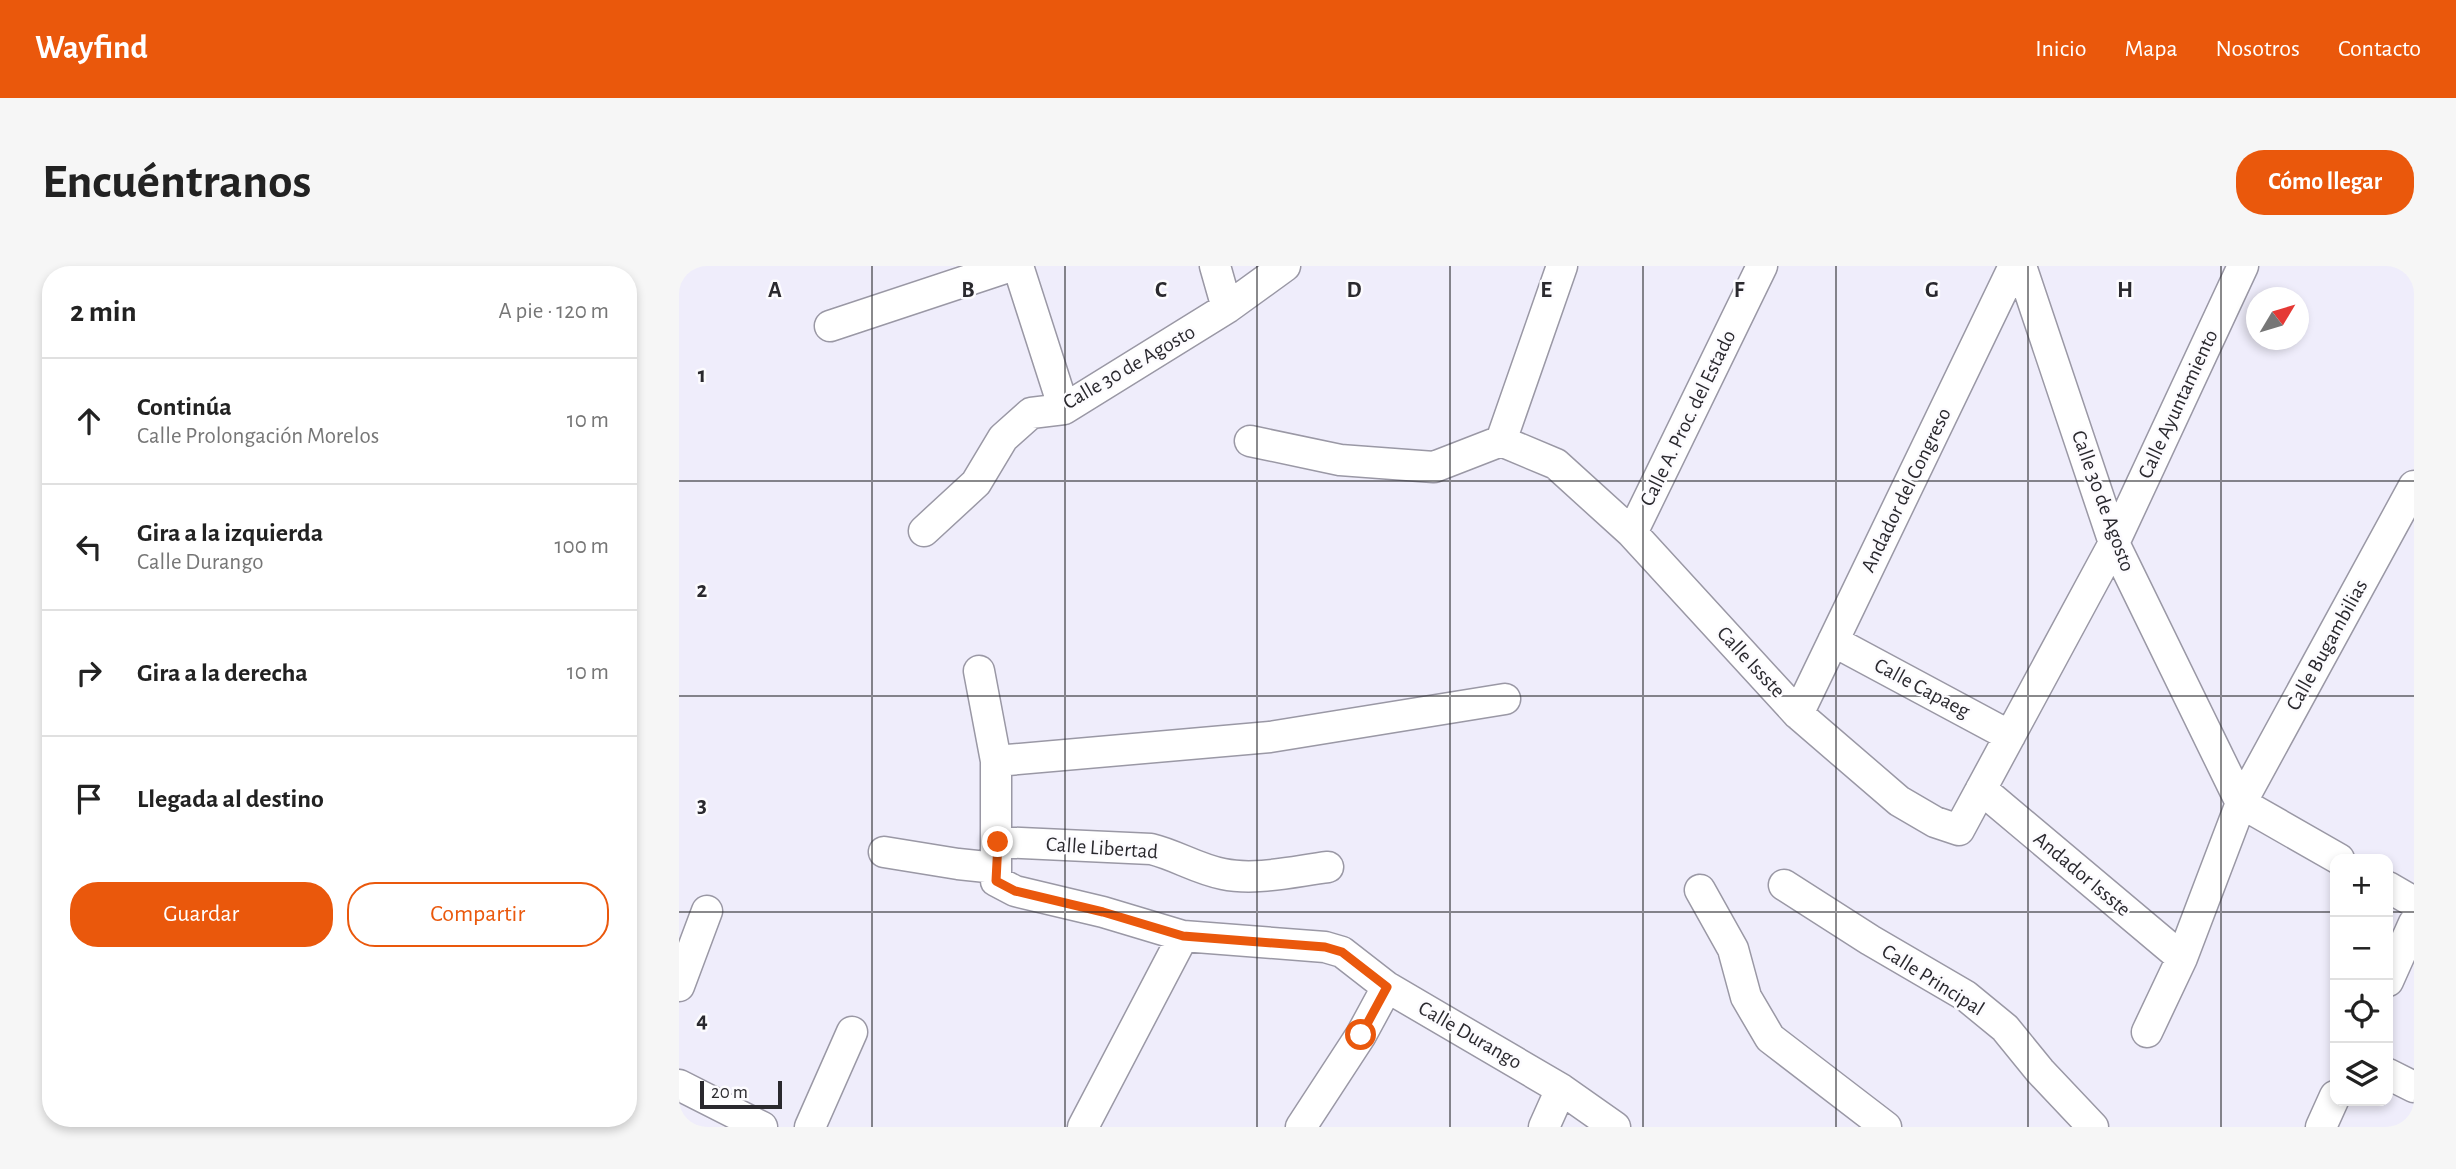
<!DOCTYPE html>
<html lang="es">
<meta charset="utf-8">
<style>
body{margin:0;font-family:"Alegreya Sans",sans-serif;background:#f6f6f6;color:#222}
.controls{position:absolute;right:21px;bottom:21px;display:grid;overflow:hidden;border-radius:14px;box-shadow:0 4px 10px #0003}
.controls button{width:63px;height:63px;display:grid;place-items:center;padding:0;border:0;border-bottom:2px solid #e0e0e0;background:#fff;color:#222;font:35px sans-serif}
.compass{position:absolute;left:1567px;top:21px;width:63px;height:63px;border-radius:50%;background:#fff;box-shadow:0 4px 10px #0003;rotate:52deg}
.scale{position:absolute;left:21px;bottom:18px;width:82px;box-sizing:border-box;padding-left:7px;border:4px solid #2a292e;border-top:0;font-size:19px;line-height:24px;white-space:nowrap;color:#2a292e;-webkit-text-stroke:5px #fcfbfe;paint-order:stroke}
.stop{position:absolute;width:21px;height:21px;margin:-16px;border:5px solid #ea580c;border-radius:50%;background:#fff}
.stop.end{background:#ea580c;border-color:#fff;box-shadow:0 2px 7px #0008}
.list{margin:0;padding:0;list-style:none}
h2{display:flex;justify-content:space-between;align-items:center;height:91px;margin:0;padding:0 28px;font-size:30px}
h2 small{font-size:23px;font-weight:400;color:#767676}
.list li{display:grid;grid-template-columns:46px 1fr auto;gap:21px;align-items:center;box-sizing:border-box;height:126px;padding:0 28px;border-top:2px solid #e0e0e0}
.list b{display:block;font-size:26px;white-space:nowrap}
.list p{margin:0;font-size:23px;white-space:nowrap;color:#767676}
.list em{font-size:23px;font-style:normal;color:#767676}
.actions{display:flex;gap:14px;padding:21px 28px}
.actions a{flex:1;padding:16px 0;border:2px solid #ea580c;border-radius:28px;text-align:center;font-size:24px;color:#ea580c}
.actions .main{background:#ea580c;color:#fff}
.icon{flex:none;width:38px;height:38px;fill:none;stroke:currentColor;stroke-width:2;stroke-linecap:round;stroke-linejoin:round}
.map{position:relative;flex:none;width:1735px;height:861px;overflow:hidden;border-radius:28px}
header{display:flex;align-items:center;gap:42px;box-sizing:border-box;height:98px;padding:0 35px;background:#ea580c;color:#fff}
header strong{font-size:33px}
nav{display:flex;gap:38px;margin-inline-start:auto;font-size:24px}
.intro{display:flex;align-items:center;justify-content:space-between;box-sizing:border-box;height:168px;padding:0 42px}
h1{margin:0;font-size:49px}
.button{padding:18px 32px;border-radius:28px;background:#ea580c;color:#fff;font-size:24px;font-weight:700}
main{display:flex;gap:42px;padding:0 42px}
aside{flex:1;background:#fff;border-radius:28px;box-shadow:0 4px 10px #0003}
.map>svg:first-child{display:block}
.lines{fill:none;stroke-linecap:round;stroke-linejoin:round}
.street-casing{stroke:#9a98a5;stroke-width:33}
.street{stroke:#fff;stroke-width:30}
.route{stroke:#ea580c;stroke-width:9}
.grid{fill:none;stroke:#2a292e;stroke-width:2;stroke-opacity:0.55}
.labels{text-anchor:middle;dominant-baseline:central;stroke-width:5;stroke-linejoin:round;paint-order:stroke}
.street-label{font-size:21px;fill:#2a292e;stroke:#fcfbfe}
.grid-label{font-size:23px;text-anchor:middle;font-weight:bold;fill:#2a292e;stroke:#fcfbfe;stroke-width:5;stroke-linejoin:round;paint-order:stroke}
</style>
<header>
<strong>Wayfind</strong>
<nav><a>Inicio</a><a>Mapa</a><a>Nosotros</a><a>Contacto</a></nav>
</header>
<div class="intro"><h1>Encuéntranos</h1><a class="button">Cómo llegar</a></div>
<main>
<aside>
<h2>2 min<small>A pie · 120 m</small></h2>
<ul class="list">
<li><svg class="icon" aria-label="ahead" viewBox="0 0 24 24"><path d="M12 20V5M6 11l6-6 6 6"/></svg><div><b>Continúa</b><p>Calle Prolongación Morelos</p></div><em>10 m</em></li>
<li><svg class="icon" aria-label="left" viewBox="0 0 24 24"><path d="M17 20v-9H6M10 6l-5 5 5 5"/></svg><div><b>Gira a la izquierda</b><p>Calle Durango</p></div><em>100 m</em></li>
<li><svg class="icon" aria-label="right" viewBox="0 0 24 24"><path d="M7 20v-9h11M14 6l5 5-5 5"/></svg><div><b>Gira a la derecha</b></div><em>10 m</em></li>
<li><svg class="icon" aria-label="arrive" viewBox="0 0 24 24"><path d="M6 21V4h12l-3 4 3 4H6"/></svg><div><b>Llegada al destino</b></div></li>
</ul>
<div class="actions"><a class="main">Guardar</a><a>Compartir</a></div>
</aside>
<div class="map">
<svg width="1735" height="861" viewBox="0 0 1735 861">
<rect width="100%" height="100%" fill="#efedfb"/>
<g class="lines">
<g class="street-casing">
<path id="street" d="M 339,0 L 385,143
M 536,0 L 548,42
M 1342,0 L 1435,277 L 1562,537
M 151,60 L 332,0
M 571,175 L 661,194 L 755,201 L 822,175 L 877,198 L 953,267 L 1119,448 L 1220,535 L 1256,556 L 1280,564 L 1435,277 L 1564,0
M 822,175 L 883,0
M 245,265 L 297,217 L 324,172 L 352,147 L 385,143 L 548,42 L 606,0
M 953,267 L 1083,0
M 1154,375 L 1331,470
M 300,405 L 317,495 L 317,615 L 336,625 L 424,646 L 504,670 L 646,681 L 663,686 L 708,721 L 882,823 L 936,861
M 1119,448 L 1335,0
M 317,495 L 591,471 L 826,433
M 1302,523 L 1503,692
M 1562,537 L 1660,593
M 319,576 L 472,583 C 497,589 518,603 544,608 C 577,615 616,605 649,601
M 205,586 L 279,598 L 317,602
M 1105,619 L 1191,674 L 1287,730 L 1326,762 L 1361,805 L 1414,861
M 1709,621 L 1735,636
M 1021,624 L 1054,683 L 1067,731 L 1091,772 L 1207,861
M 1709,715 L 1735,657
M 0,720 L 28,645
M 1468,766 L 1503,692 L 1562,537 L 1735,220
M 1709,808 L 1735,821
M 0,819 L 83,861
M 131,861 L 173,766
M 404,861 L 504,670
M 622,861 L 682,769 L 708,721
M 865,861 L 882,823
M 1642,861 L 1656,830"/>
</g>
<use href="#street" class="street"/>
</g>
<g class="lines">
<path class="route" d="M 319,576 L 317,615 L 336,625 L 424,646 L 504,670 L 646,681 L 663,686 L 708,721 L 682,769"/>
</g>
<path class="grid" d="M 193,0 L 193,861M 386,0 L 386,861M 578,0 L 578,861M 771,0 L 771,861M 964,0 L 964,861M 1157,0 L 1157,861M 1349,0 L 1349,861M 1542,0 L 1542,861M 0,215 L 1735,215M 0,430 L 1735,430M 0,646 L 1656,646M 1709,646 L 1735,646"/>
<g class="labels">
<g class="street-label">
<text transform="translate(450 101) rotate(-30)">Calle 30 de Agosto</text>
<text transform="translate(1499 138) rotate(-65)">Calle Ayuntamiento</text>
<text transform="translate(1009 152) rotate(-64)">Calle A. Proc. del Estado</text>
<text transform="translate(1227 224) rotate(-64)">Andador del Congreso</text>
<text transform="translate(1424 235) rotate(70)">Calle 30 de Agosto</text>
<text transform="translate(1648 379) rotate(-61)">Calle Bugambilias</text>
<text transform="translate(1072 396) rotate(47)">Calle Issste</text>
<text transform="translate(1243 422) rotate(28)">Calle Capaeg</text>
<text transform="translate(423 582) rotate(4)">Calle Libertad</text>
<text transform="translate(1403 608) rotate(40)">Andador Issste</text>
<text transform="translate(1254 714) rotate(32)">Calle Principal</text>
<text transform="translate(791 769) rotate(30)">Calle Durango</text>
</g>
</g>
<g class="grid-label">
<text x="96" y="31">A</text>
<text x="289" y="31">B</text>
<text x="482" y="31">C</text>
<text x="675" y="31">D</text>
<text x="867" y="31">E</text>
<text x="1060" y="31">F</text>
<text x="1253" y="31">G</text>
<text x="1446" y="31">H</text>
<text x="23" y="116">1</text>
<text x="23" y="331">2</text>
<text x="23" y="546">3</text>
<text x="23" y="761">4</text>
</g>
</svg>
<div class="controls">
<button>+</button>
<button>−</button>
<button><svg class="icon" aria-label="locate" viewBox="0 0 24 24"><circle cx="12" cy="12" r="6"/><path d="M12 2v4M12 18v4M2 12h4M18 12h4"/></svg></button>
<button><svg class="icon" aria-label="layers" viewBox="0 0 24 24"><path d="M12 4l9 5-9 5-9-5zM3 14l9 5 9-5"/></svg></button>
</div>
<svg class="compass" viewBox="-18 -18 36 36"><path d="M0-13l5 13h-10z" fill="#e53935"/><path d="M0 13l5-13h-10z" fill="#767676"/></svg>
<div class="scale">20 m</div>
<div class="stop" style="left:682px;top:769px"></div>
<div class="stop end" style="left:319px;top:576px"></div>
</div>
</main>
